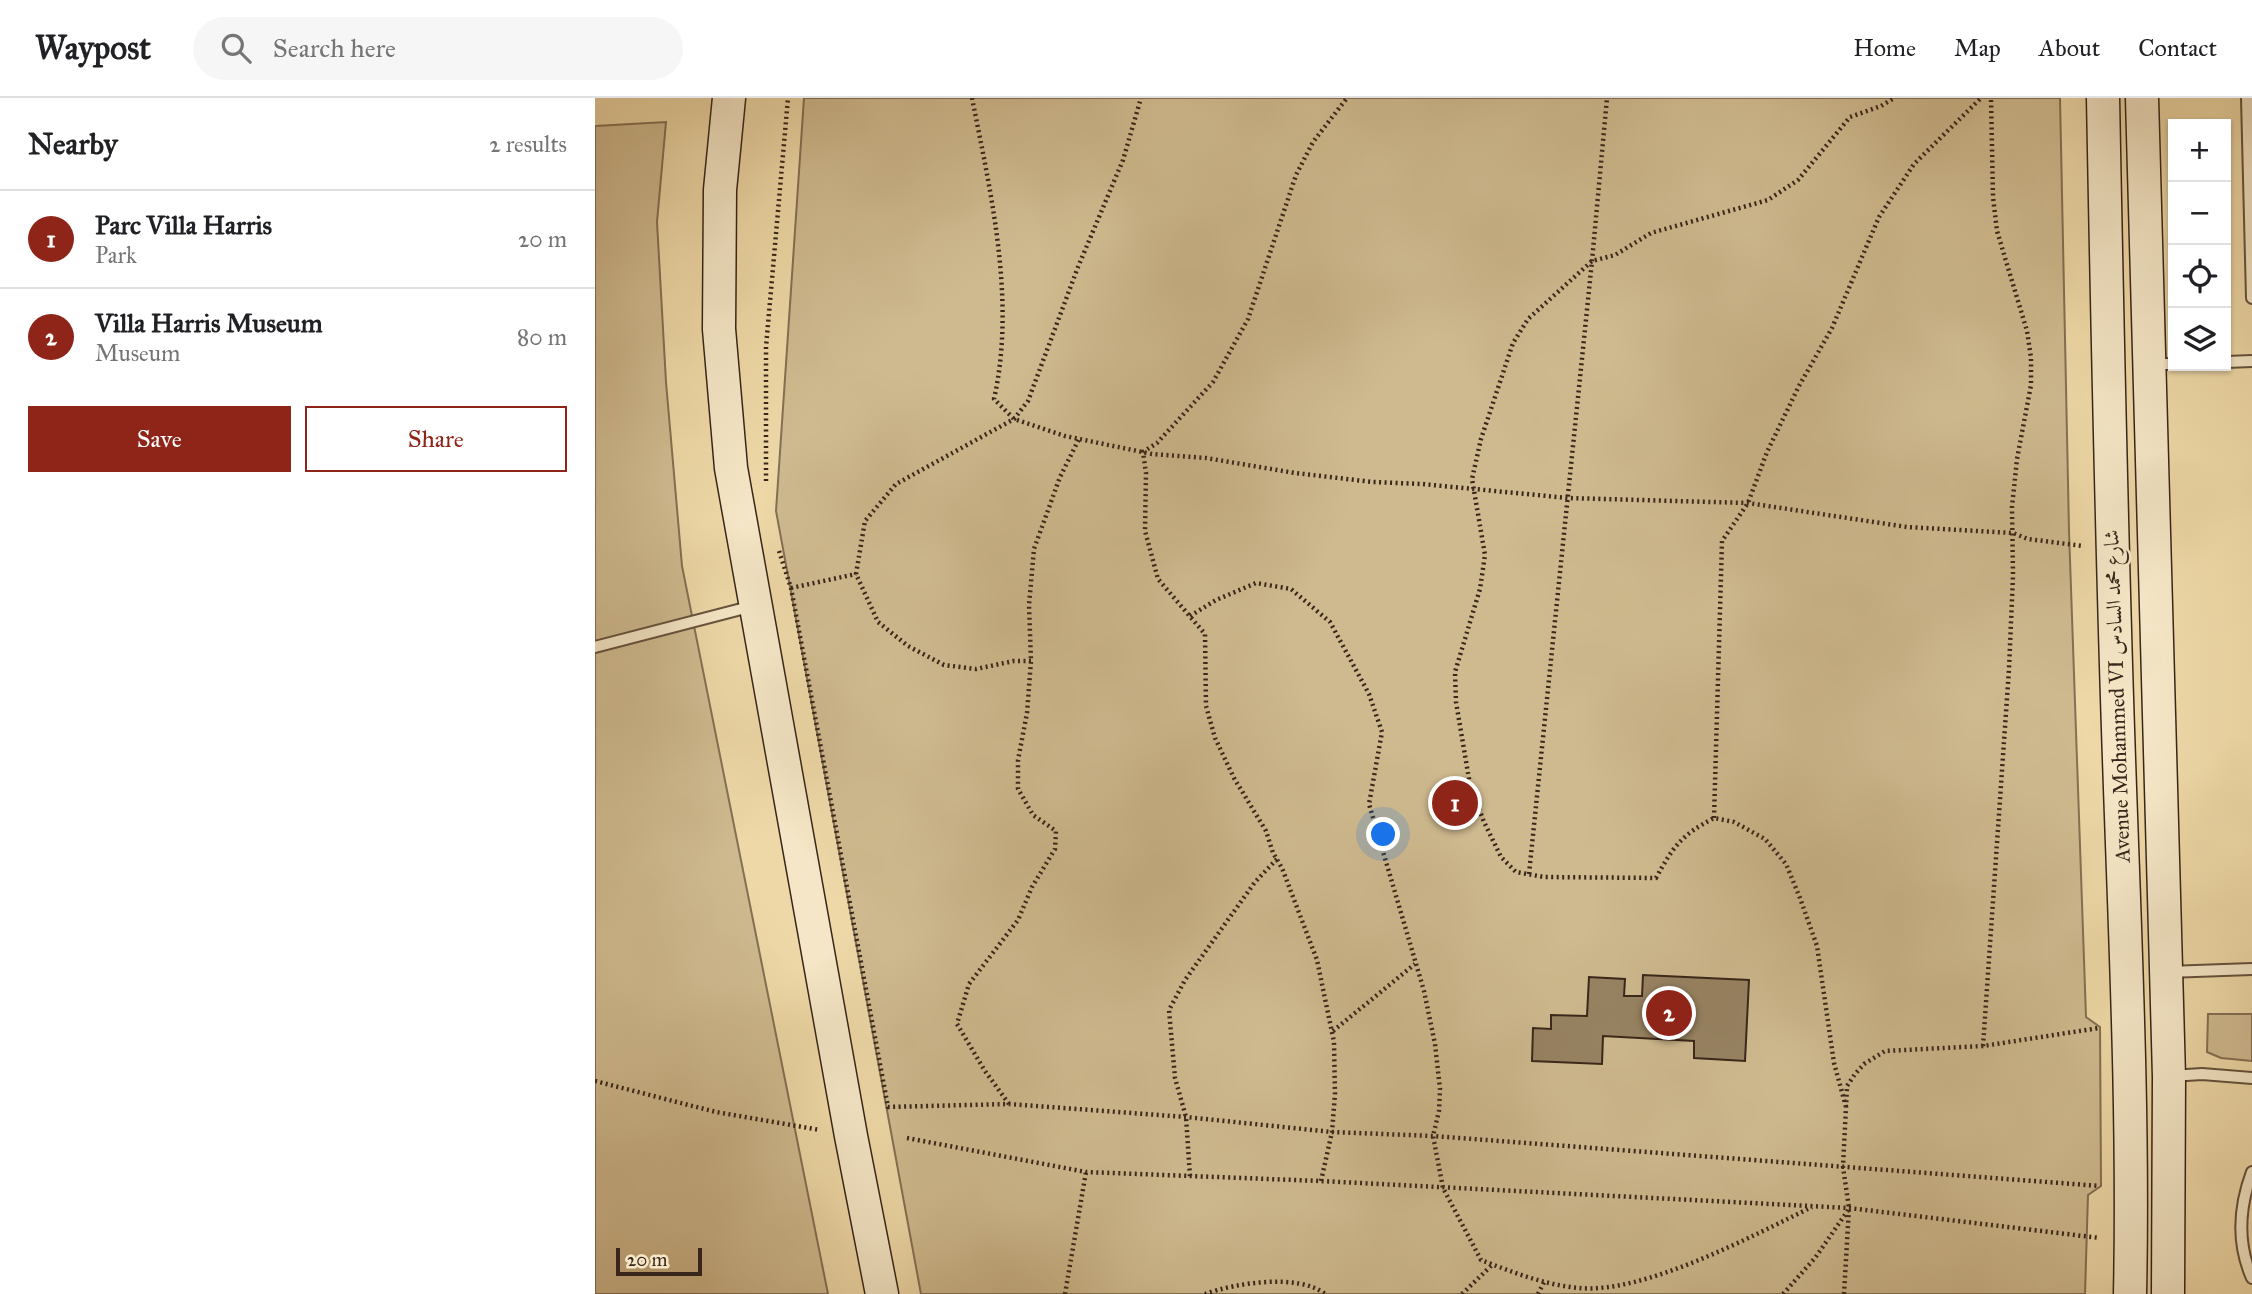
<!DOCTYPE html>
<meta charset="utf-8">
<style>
body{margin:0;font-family:"IM FELL Great Primer",Amiri,serif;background:#f6f6f6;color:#202124}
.controls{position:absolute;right:21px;top:21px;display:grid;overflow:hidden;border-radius:0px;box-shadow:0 2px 5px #0004}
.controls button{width:63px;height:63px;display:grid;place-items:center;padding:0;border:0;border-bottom:2px solid #e0e0e0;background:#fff;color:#202124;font:35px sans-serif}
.scale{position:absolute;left:21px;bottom:18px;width:86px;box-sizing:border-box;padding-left:7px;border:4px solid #38261a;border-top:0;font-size:19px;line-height:24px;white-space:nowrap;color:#38261a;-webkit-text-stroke:5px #f4e6c6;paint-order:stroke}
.you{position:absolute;left:789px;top:737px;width:24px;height:24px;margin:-18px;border:5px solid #fff;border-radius:50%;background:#1a73e8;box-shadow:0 0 0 10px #1a73e833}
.badge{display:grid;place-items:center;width:46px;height:46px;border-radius:50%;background:#8f2418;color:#fff;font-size:23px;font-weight:700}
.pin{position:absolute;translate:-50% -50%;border:4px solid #fff;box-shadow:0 2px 7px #0006}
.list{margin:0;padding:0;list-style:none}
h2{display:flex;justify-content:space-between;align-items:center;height:91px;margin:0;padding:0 28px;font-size:30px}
h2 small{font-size:23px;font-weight:400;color:#757577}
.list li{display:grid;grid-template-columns:46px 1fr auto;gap:21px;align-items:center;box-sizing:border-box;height:98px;padding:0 28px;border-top:2px solid #e0e0e0}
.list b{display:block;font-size:26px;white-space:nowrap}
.list p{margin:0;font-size:23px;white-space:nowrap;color:#757577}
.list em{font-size:23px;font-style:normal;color:#757577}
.actions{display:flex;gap:14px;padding:21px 28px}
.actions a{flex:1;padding:16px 0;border:2px solid #8f2418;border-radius:0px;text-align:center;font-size:24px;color:#8f2418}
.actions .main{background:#8f2418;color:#fff}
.icon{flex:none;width:38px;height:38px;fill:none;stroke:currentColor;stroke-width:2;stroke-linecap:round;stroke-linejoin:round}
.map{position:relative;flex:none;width:1657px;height:1196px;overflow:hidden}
header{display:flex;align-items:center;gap:42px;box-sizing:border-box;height:98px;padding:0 35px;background:#fff;border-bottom:2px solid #e0e0e0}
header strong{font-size:33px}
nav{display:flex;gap:38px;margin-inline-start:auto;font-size:24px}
.search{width:490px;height:63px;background:#f6f6f6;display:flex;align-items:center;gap:18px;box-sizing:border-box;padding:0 24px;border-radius:38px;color:#757577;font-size:26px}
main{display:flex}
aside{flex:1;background:#fff}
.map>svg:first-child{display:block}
.green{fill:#cfba8f;stroke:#847054;stroke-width:2}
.building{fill:#978363;stroke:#38261a;stroke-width:2}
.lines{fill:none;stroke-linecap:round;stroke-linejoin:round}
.lane-casing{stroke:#66523d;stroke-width:14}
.secondary-casing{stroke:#38261a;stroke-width:35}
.path{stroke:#38261a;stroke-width:4.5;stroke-dasharray:2 3.5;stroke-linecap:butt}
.lane{stroke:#f4e6c6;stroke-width:10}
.secondary{stroke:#f4e6c6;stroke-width:32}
.labels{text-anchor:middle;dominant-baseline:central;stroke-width:5;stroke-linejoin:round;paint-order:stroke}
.street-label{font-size:21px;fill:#38261a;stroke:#f4e6c6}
</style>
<header>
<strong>Waypost</strong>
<div class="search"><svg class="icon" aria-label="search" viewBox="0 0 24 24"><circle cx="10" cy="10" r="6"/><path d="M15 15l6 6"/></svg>Search here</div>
<nav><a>Home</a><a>Map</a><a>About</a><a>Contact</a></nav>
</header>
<main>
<aside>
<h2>Nearby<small>2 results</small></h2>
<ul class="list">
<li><span class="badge">1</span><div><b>Parc Villa Harris</b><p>Park</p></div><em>20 m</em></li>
<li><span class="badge">2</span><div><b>Villa Harris Museum</b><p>Museum</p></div><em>80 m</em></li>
</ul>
<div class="actions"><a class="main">Save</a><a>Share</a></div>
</aside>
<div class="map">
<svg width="1657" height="1196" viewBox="0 0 1657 1196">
<rect width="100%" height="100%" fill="#eed8a7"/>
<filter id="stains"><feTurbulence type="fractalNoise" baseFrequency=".00286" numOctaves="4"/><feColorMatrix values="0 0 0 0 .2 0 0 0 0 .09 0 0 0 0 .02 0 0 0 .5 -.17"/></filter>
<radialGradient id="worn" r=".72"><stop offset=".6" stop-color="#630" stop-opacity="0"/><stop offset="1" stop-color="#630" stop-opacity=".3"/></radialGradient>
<path class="green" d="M 209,0 L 1465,0 L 1474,433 L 1491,919 L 1505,929 L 1506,1088 L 1493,1097 L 1490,1196 L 326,1196 L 181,413 Z
M 71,24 L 62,124 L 71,284 L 87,468 L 233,1196 L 0,1196 L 0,28 Z
M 1613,916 L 1657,916 L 1657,963 L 1626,960 L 1612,954 Z"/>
<path class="building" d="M 1048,877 L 1154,882 L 1150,963 L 1099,960 L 1099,943 L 1008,938 L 1007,966 L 937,963 L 938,930 L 956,931 L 956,917 L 992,918 L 994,879 L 1030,881 L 1029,898 L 1047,898 Z"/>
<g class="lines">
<g class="lane-casing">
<path id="lane" d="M 1652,0 L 1657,200
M 1631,264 L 1657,263
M 1556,266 L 1578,266
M 0,549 L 158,508
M 1572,874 L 1657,871
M 1576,978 L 1607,976 L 1657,980
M 1657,1074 C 1644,1109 1642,1146 1657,1180"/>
</g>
<g class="secondary-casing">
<path id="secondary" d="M 134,0 L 125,92 L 124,231 L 136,370 L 256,1038 L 287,1196
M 1508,0 C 1512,210 1516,421 1523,631 C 1529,819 1539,1008 1535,1196
M 1547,0 L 1574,979 L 1573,1196"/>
</g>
<path class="path" d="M 377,0 C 396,96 421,203 399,301 L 419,321 L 470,338 L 557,356 L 611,360 L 700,375 L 778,384 L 827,386 L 973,400 L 1153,405 L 1312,429 L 1418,435 L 1433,441 L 1488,448
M 171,383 L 171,249 L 193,0
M 184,453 L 196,490 L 293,1009 L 414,1006 L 591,1019 L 737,1034 L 838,1038 L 1505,1088
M 196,490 L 261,476
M 595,518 L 621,502 L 661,485 L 696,491 L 735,524 L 774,596 L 787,634 L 774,706 L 829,893 L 840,946 L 845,991 L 844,1013 L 838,1038 L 848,1090 L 886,1162 C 917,1174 950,1187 984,1190 C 1049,1196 1157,1138 1217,1109
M 436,563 L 419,563 L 381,571 L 349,567 L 313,548 L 283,524 L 261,476 L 270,423 L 301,386 L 419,321 L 433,303 L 483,169 L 528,62 L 546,0
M 1119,720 L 1127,443 L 1153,405 L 1172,354 L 1204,288 L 1237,230 L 1284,119 L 1319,66 L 1386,0
M 934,776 L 997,163 L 1012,0
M 738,933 L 820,866
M 1388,948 L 1414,571 L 1418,478 L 1417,409 L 1422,361 L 1436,287 L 1436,260 L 1432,233 L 1402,133 L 1398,99 L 1396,0
M 0,983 L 121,1014 L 225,1032
M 414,1006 L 390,973 L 362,926 L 374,886 L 423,822 L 437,789 L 460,751 L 461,733 L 438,717 L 423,691 L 423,662 L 432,615 L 436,563 L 434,507 L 439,451 L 465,379 L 484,341
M 1251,1009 L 1239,965 L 1222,848 L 1205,800 L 1191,766 L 1170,741 L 1139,724 L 1119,720 C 1086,737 1078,749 1061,780 L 949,779 L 921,774 L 906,759 L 889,724 L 875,687 L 861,604 L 860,574 L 885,491 L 890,457 L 877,381 L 886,341 L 918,245 L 933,221 L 997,163 L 1020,157 L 1056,135 L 1173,102 L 1203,82 L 1255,19 L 1286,8 L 1299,0
M 312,1040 L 491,1074 L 726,1083 L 1254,1110 L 1505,1140
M 595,1078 L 591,1019 L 580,980 L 574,912 L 590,882 L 660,784 L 682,761
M 726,1083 L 737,1034 L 740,996 L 739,944 L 722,862 L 687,770 L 678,755 L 671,733 L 639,680 L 620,640 L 611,608 L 610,536 L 563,481 L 550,433 L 551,375 L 548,354 L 562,345 L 618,284 L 653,221 L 701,77 L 718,44 L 752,0
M 470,1196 L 491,1074
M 610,1196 C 640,1185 704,1175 730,1196
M 867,1196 L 897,1167
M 943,1196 L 949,1184
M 1188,1196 L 1220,1160 L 1254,1111
M 1249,1196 L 1254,1110 L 1248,1069 L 1251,1009 L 1252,988 L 1260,976 L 1269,966 L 1290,953 L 1388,948 L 1504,930"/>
<use href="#lane" class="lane"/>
<use href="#secondary" class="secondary"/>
</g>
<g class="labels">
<g class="street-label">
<text transform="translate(1522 598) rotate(-92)">Avenue Mohammed VI شارع محمد السادس</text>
</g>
</g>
<rect width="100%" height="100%" filter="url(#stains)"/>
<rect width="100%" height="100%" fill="url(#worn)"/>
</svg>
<div class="controls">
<button>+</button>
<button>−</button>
<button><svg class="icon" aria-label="locate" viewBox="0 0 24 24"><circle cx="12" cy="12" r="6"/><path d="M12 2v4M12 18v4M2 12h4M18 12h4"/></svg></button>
<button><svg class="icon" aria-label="layers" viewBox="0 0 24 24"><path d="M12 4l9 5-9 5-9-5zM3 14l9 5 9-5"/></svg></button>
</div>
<div class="scale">20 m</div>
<div class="you"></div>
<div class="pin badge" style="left:860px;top:705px">1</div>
<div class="pin badge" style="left:1074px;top:915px">2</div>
</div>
</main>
